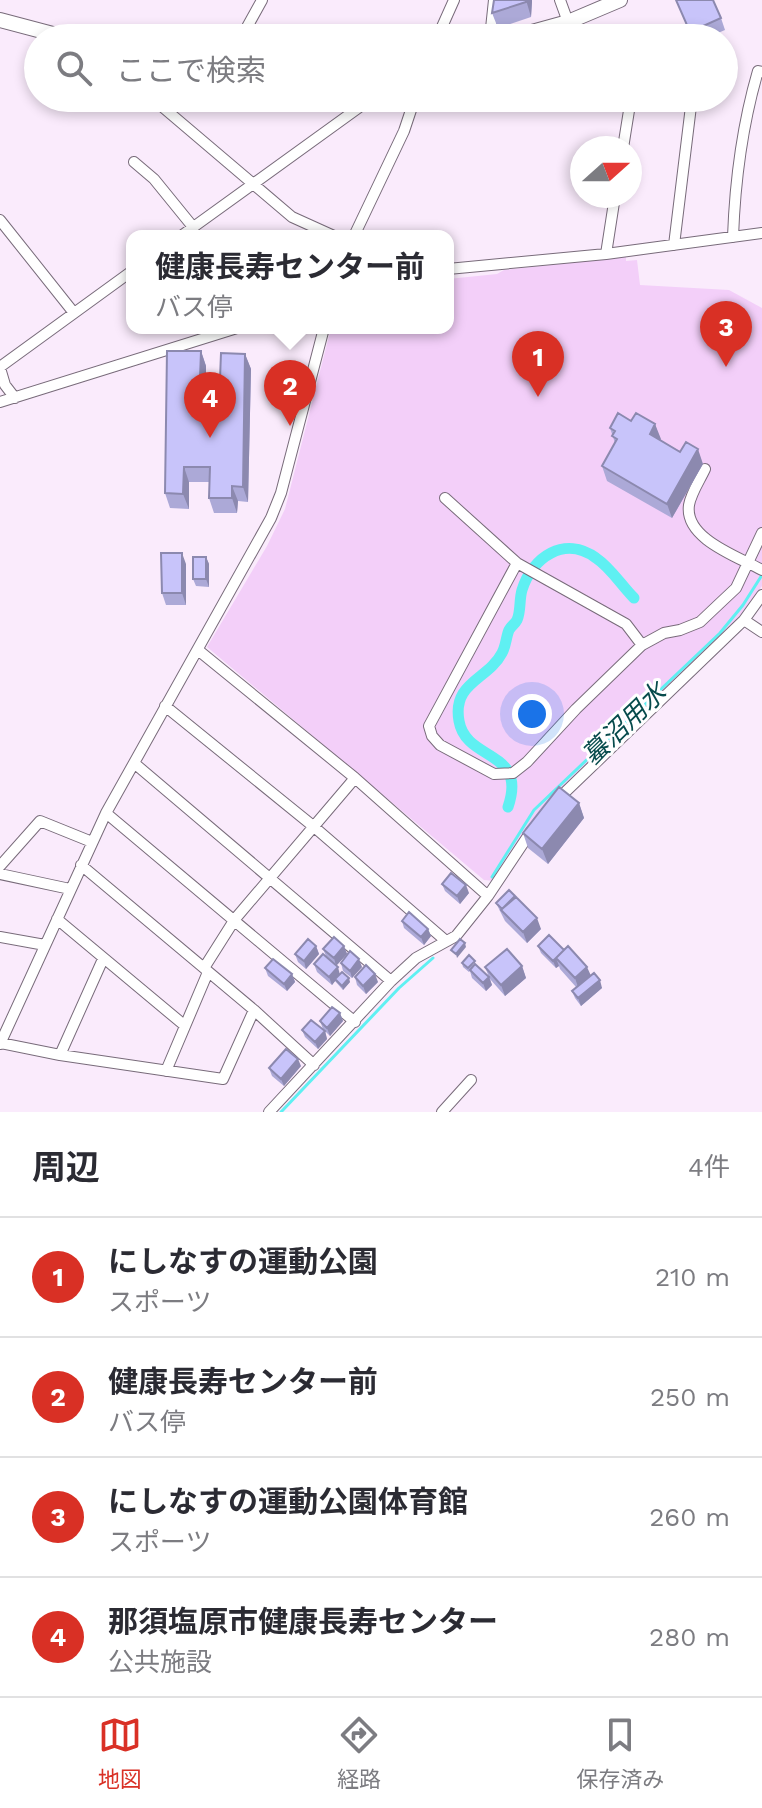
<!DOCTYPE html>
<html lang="ja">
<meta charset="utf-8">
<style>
body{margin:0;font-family:"Work Sans","Noto Sans JP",sans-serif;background:#f2f2f3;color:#2b2b33}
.compass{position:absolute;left:570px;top:136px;width:72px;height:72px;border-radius:50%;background:#fff;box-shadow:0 4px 12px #0003;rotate:69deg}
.you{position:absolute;left:532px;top:714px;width:28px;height:28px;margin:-20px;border:6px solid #fff;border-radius:50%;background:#1a73e8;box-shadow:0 0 0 12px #1a73e833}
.badge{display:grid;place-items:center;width:52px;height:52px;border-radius:50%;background:#d93025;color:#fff;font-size:26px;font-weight:700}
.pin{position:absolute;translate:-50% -66px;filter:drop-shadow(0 2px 4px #0008)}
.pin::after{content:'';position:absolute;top:42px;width:28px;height:24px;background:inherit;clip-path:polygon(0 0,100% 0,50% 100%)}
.popup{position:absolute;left:126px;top:230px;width:328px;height:104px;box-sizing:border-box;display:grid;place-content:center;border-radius:16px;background:#fff;filter:drop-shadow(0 2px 6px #0005);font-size:26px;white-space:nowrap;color:#7c7c81}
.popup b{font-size:30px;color:#2b2b33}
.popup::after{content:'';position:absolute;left:50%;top:100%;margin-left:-16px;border:16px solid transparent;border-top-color:#fff}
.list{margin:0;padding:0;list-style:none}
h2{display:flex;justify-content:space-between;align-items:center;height:104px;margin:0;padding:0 32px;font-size:34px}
h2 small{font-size:26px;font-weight:400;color:#7c7c81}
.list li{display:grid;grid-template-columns:52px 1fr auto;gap:24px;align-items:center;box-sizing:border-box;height:120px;padding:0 32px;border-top:2px solid #e1e1e2}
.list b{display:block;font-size:30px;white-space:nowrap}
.list p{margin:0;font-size:26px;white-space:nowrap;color:#7c7c81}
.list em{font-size:26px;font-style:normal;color:#7c7c81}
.icon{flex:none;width:44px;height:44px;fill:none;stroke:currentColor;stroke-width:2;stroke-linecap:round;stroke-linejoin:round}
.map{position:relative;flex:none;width:762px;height:1112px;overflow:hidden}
.search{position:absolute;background:#fff;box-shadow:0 4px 12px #0003;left:24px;right:24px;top:24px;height:88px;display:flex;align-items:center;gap:20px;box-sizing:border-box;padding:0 28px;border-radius:44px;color:#7c7c81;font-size:30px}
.sheet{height:584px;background:#fff}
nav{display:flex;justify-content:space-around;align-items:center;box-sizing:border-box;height:112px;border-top:2px solid #e1e1e2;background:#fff;font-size:22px;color:#7c7c81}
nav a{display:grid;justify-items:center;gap:4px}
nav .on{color:#d93025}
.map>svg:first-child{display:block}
.green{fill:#f3cff9}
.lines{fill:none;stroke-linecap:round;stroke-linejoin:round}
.stream{stroke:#5ff0f2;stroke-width:3}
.canal{stroke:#5ff0f2;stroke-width:11}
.minor-casing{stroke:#786b7a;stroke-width:12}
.highway-casing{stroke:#786b7a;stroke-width:16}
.minor{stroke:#fff;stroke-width:10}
.highway{stroke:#fff;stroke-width:14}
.wall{fill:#aca9d7}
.shaded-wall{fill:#8c89af}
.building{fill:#c8c4fa;stroke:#8c89af;stroke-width:2}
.labels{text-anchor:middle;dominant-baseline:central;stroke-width:6;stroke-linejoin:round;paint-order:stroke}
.water-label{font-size:26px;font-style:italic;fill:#074b4c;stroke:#fff}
</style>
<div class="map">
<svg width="762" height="1112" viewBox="0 0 762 1112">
<rect width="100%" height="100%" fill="#faebfc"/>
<path class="green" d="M 626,257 L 626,261 L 637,260 L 640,285 L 729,290 L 762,308 L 762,586 L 739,618 L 540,811 L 494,881 L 484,880 L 207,647 L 267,546 L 285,509 L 331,328 L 448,328 L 448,279 L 497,274 L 504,270 Z"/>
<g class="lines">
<path class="stream" d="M 492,877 L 534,810 L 720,633 L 743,605 L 762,575
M 281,1112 L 399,988 L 433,958"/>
<path class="canal" d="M 508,807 C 528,749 466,762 459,721 C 452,682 488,680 502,653 C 506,646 506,637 509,630 C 511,626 515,624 517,620 C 521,612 519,600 522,590 C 532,557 565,535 596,558 C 611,568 621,585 634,598"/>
<g class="minor-casing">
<path id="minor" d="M 560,0 L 568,22
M 241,38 L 262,0
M 437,38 L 454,0
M 490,38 L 494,0
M 152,98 L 292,217 L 334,236
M 623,148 L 631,98
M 134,162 L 154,179 L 193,227
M 0,220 L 74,313
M 181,236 L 368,101 L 368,98
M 354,236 L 404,131 L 415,98
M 733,237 C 735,181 742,126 758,71 L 762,72
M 674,245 L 692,98
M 606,254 L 615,196
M 448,269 L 606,254 L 762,233
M 0,367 L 132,271
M 0,368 L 5,385 L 15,398
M 0,402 L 237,328
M 705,469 C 700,480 691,493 689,505 C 684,539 739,557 762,570
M 445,498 L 517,563 L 429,726 L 432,736 L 440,745 L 494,774 L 513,773 L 527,762 L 576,709 L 642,645 L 664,633 L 680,630 L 700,622 L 719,604 L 736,588 L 762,533
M 517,563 L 626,624 L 642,645
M 744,620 L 762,632
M 198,650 L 355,778 L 488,896
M 165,706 L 313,826 L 446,941
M 134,763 L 391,981
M 557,800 L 744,620 L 762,595
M 106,813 L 355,1022
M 81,865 L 254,1010 L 314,1065
M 0,866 L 40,821 L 92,842
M 0,874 L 70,889
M 57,919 L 184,1025
M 0,937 L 45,945
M 204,968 L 235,919 L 355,778
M 0,1043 L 60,1055 L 223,1079 L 254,1010
M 0,1044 L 106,813 L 271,518 L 281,493 L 324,328
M 60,1055 L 103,959
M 166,1071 L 208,972
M 269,1112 L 391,981 L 416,958 L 456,936 L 488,896 L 532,830
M 442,1112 L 471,1080"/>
</g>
<g class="highway-casing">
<path id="highway" d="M 0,20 L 68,38
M 510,38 L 568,22 L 620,0"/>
</g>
<use href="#minor" class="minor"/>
<use href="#highway" class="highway"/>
</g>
<path class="wall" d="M 494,0 L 532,0 L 531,17 L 498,28 L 492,13 Z
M 676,0 L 721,18 L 725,30 L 706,38 L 692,38 Z
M 201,351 L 206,366 L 206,379 L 220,379 L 245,354 L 251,369 L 248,502 L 238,501 L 237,513 L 214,513 L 209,498 L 209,482 L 189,482 L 189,509 L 170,508 L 165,493 Z
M 631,421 L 655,424 L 660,440 L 703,464 L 672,518 L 607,481 L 602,466 L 615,443 L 610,428 Z
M 206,557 L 209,564 L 209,587 L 196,586 L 193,579 Z
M 186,564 L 186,605 L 166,605 L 162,593 Z
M 579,803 L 584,818 L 548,864 L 528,848 L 523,833 Z
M 442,884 L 469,893 L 460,904 L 445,891 Z
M 496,903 L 541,929 L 527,943 L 505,921 Z
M 402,921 L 428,929 L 431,936 L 424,945 L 404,928 Z
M 316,946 L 319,954 L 306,969 L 298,962 L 295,954 Z
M 344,946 L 347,954 L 336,966 L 326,956 L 323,949 Z
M 538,946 L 591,975 L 602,988 L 581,1006 L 575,998 L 572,991 L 576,987 L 560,969 L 559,966 L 556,968 L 541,953 Z
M 341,963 L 362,967 L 352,978 L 343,971 Z
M 462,963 L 476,965 L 489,977 L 485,967 L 522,966 L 526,978 L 505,996 L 490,979 L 492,985 L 486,991 L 472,978 L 470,971 L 469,972 L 463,967 Z
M 314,964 L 340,974 L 350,982 L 343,990 L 335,981 L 332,985 L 317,972 Z
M 265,968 L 292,974 L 295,982 L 287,991 L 268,976 Z
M 355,977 L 378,982 L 366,994 L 357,985 Z
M 340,1013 L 343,1021 L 330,1036 L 323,1029 L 320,1021 Z
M 302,1030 L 325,1031 L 327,1039 L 318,1049 L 305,1037 Z
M 301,1066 L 284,1086 L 272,1076 L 269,1068 Z"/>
<path class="shaded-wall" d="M 526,0 L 532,0 L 532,2 L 531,17 Z
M 201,351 L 206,366 L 206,393 L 200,378 Z
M 245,354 L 251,369 L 248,502 L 243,487 Z
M 655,424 L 661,439 L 655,449 L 650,434 Z
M 698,449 L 703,464 L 672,518 L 667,504 Z
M 184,467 L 189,482 L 189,509 L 183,494 Z
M 232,486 L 238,501 L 237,513 L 232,498 Z
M 182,553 L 186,564 L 186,605 L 182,593 Z
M 206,557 L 209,564 L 209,587 L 206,579 Z
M 579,803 L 584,818 L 548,864 L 542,849 Z
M 466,885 L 469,893 L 460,904 L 457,896 Z
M 537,918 L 541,929 L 527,943 L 523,932 Z
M 428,929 L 431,936 L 424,945 L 421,937 Z
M 465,943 L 466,947 L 457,958 L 456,954 Z
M 316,946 L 319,954 L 306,969 L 304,961 Z
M 344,946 L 347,954 L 336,966 L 334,958 Z
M 556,958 L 559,966 L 556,968 L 553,961 Z
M 359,959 L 362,967 L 352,978 L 350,971 Z
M 522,966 L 526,978 L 505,996 L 501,985 Z
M 338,967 L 340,975 L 332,985 L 329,977 Z
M 587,967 L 592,978 L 579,990 L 575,978 Z
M 292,974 L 295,982 L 287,991 L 284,984 Z
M 375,974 L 378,982 L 366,994 L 363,986 Z
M 489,977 L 492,985 L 486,991 L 483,983 Z
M 349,978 L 350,982 L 343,990 L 342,986 Z
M 600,980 L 602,988 L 581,1006 L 578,998 Z
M 340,1013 L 343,1021 L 330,1036 L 327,1028 Z
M 325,1031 L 327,1039 L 318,1049 L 315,1042 Z
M 298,1059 L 301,1066 L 284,1086 L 281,1079 Z"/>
<path class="building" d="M 494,0 L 526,0 L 526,2 L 492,13 Z
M 676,0 L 713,0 L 721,18 L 690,32 Z
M 167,351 L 201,351 L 200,378 L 220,379 L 221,353 L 245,354 L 243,487 L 232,486 L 232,498 L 209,498 L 210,467 L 184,467 L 183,494 L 165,493 Z
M 618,413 L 631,421 L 636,413 L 655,424 L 650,434 L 680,452 L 686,442 L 698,449 L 667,504 L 602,466 L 617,439 L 612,436 L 615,431 L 610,428 Z
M 161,553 L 182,553 L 182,593 L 162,593 Z
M 193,557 L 206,557 L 206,579 L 193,579 Z
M 559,787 L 579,803 L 542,849 L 523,833 Z
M 451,873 L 466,885 L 457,896 L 442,884 Z
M 509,890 L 516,897 L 502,909 L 496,903 Z
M 515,896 L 537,918 L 523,932 L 501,910 Z
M 409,912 L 428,929 L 421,937 L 402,921 Z
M 549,935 L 564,950 L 553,961 L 538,946 Z
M 334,937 L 344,946 L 334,958 L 323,949 Z
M 308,939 L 316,946 L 304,961 L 295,954 Z
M 460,939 L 465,943 L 456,954 L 451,950 Z
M 568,946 L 587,967 L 575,978 L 556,958 Z
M 507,949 L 522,966 L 501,985 L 485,967 Z
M 350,951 L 359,959 L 350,971 L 341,963 Z
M 323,954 L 338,967 L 329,977 L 314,964 Z
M 469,955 L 475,961 L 468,968 L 462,963 Z
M 273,959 L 292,974 L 284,984 L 265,968 Z
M 475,964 L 489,977 L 483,983 L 470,970 Z
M 366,965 L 375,974 L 363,986 L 355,977 Z
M 342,972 L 349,978 L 342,986 L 335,979 Z
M 594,973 L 600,980 L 578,998 L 572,991 Z
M 332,1007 L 340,1013 L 327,1028 L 320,1021 Z
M 311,1020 L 325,1031 L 315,1042 L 302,1030 Z
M 286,1049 L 298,1059 L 281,1079 L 269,1068 Z"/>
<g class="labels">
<g class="water-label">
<text transform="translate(624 724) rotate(-44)">蟇沼用水</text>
</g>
</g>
</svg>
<svg class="compass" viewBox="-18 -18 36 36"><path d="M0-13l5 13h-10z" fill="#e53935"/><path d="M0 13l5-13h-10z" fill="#7c7c81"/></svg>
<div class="you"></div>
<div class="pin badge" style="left:538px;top:397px">1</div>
<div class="pin badge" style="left:290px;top:426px">2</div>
<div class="popup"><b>健康長寿センター前</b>バス停</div>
<div class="pin badge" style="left:726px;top:367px">3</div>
<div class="pin badge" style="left:210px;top:438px">4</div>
<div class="search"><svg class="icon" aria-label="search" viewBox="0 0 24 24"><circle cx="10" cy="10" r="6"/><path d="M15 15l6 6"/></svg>ここで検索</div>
</div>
<section class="sheet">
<h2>周辺<small>4件</small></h2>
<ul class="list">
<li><span class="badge">1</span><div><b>にしなすの運動公園</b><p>スポーツ</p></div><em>210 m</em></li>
<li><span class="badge">2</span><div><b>健康長寿センター前</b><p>バス停</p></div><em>250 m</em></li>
<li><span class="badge">3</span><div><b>にしなすの運動公園体育館</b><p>スポーツ</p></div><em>260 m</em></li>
<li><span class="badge">4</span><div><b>那須塩原市健康長寿センター</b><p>公共施設</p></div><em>280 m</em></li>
</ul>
</section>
<nav>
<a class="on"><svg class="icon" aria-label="map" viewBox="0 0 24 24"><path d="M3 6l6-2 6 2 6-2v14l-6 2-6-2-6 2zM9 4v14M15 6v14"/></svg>地図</a>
<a><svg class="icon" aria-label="directions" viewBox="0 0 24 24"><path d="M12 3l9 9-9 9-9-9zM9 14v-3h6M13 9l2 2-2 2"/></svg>経路</a>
<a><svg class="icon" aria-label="saved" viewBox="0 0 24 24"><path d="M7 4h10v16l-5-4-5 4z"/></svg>保存済み</a>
</nav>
